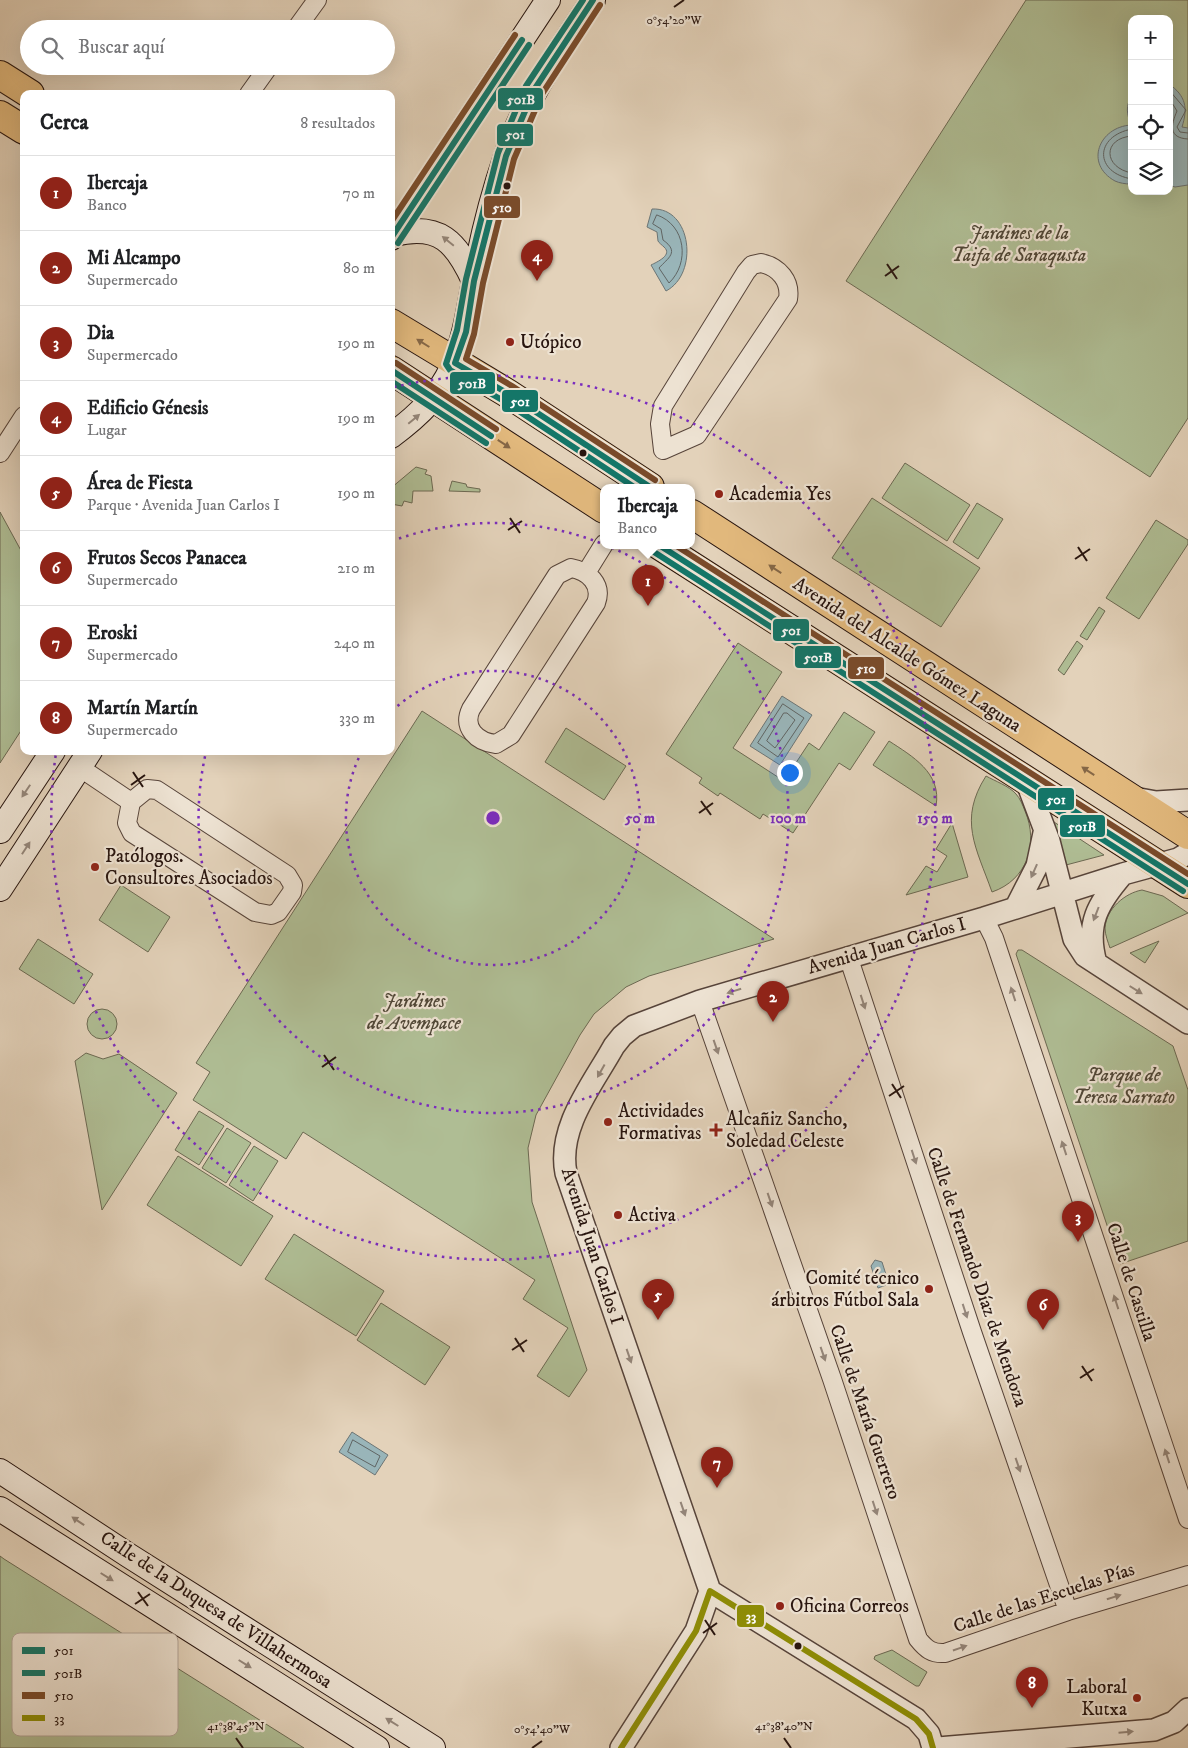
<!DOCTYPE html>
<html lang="es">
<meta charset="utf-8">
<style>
body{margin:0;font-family:"IM FELL DW Pica",serif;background:#f6f6f6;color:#202124}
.controls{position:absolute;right:15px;top:15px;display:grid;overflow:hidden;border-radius:10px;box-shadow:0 5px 20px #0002}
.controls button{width:45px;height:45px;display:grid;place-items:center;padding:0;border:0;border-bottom:1px solid #e0e0e0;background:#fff;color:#202124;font:25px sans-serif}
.you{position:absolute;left:789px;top:772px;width:18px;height:18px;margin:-12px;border:4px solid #fff;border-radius:50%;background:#1a73e8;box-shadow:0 0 0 8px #1a73e833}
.badge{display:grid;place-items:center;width:32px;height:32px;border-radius:50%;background:#8f2418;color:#fff;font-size:16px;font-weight:700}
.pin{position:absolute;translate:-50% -41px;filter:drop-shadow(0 1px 2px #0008)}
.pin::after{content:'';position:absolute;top:26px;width:18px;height:15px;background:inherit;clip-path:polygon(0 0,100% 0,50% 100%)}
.popup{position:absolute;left:600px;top:484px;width:95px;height:65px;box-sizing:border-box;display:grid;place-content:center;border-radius:10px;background:#fff;filter:drop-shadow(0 1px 4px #0005);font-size:16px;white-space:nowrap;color:#757577}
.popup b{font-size:19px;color:#202124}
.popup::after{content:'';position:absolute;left:50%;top:100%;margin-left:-10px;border:10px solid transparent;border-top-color:#fff}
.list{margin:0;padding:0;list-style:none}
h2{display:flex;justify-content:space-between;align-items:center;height:65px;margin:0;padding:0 20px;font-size:21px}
h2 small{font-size:16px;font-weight:400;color:#757577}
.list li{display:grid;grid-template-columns:32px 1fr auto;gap:15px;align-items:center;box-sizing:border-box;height:75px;padding:0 20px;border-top:1px solid #e0e0e0}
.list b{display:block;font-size:19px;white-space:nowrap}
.list p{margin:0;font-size:16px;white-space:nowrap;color:#757577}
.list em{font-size:16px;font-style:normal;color:#757577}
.icon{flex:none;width:28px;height:28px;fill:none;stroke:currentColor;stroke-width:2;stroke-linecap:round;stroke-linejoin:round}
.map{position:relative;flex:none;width:1188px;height:1748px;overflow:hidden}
.search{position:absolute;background:#fff;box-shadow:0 5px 20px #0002;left:20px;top:20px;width:375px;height:55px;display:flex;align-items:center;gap:12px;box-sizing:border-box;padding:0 18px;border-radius:28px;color:#757577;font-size:19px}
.panel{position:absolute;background:#fff;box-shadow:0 5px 20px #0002;left:20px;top:90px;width:375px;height:665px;border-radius:10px}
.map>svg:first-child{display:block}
.green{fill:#afbd94;stroke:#6c6952;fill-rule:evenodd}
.water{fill:#99b5b9;stroke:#6c7575}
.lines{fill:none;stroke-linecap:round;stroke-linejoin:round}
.shore{stroke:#606564;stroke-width:1}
.minor-casing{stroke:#57443a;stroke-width:20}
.tertiary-casing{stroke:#57443a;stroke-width:24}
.secondary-casing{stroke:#28150f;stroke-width:26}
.primary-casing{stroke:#28150f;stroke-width:30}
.minor{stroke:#ede2d2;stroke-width:18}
.tertiary{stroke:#ede2d2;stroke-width:21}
.secondary{stroke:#ede2d2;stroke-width:24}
.primary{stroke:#e2b97d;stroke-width:28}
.bus-1-casing{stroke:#ede2d2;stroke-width:10}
.bus-2-casing{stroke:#ede2d2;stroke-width:10}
.bus-3-casing{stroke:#ede2d2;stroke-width:10}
.bus-4-casing{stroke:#ede2d2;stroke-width:10}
.bus-1{stroke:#147668;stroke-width:6}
.bus-2{stroke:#147668;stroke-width:6}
.bus-3{stroke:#7a4b2a;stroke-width:6}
.bus-4{stroke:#8e8d06;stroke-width:6}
.oneway{fill:#94867a}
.oneway2{fill:#856746}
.ticks{fill:none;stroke:#28150f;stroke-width:2}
.ring{fill:none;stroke:#7b2cbf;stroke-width:2.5;stroke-dasharray:2.5 5}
.bus-dot{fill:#28150f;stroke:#ede2d2;stroke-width:2}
.poi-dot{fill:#8f2418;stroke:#ede2d2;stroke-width:2}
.labels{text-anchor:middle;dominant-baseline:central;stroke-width:4.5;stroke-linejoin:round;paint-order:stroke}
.park-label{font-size:19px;font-style:italic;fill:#504737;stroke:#ede2d2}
.poi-label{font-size:19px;fill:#28150f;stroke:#ede2d2;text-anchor:start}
.street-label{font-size:19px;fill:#28150f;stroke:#ede2d2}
.key{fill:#ede2d2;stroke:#b2a498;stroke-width:1}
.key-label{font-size:14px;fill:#28150f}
.ticks-label{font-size:12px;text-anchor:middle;fill:#28150f;stroke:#ede2d2;stroke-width:4.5;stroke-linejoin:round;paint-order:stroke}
.centre{fill:#7b2cbf;stroke:#ede2d2;stroke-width:2.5}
.ring-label{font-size:15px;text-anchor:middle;font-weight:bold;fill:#7b2cbf;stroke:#ede2d2;stroke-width:4.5;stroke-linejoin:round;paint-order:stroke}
.line-badge{stroke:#ede2d2;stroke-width:2}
.badge-label{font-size:14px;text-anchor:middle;font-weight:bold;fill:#fff}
</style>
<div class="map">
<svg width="1188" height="1748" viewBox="0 0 1188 1748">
<rect width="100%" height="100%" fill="#e3d2ba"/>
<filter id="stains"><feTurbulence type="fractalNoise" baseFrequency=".004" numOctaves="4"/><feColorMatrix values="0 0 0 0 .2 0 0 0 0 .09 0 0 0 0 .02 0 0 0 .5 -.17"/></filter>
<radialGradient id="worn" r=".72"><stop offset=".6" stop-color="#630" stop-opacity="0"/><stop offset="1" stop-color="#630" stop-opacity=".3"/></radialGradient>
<path class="green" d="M 1026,0 L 1188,0 L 1188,418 L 1150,477 L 846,281 ZM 1132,19 L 1169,19 L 1169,191 L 1132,191 Z
M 905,463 L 970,505 L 947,541 L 882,498 Z
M 416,467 L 427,470 L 425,474 L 431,476 L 433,491 L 413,491 L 412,503 L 404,501 L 402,506 L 391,504 L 391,488 Z
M 452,481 L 466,484 L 467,487 L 480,489 L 480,492 L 449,491 Z
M 872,498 L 980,568 L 941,627 L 832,558 Z
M 977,503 L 1003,519 L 978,559 L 953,542 Z
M 0,512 L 24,556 L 24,726 L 0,763 Z
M 1156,520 L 1188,540 L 1188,544 L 1139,619 L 1106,598 Z
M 1099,607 L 1105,611 L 1087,640 L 1080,636 Z
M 1077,641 L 1083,646 L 1064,675 L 1058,670 Z
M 738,643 L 782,672 L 733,748 L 784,781 L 809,743 L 819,750 L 844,712 L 875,732 L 850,770 L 839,763 L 793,833 L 763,814 L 760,819 L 720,793 L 718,796 L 699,783 L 702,778 L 666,754 Z
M 422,711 L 774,939 L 649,976 L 626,987 L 594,1014 L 580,1035 L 536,1115 L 528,1148 L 532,1202 L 587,1370 L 569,1397 L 537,1376 L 568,1328 L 523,1299 L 535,1280 L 303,1132 L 286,1159 L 193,1100 L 210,1072 L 196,1063 Z
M 566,728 L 626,766 L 604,800 L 545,762 Z
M 889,741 C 912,756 942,773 936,806 L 873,765 Z
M 986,776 C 995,781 1009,786 1016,794 C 1020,798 1023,806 1025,811 C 1039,844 1027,880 992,892 C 976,847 958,820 986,776 Z
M 1054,822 L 1104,855 L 1066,865 Z
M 952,823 L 968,877 L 906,895 L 926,866 L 937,872 L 947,856 L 936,849 Z
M 121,885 L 170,917 L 148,952 L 99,920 Z
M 1142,890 L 1163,896 L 1188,913 L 1110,948 C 1108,942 1105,935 1105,928 C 1106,909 1125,893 1142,890 Z
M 38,939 L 93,974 L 74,1004 L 19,969 Z
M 1159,941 L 1145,963 L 1130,953 Z
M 1018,950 L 1022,950 L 1173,1046 L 1188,1090 L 1188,1241 L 1120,1264 L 1016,954 Z
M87 1024a15 15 0 1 1 30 0a15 15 0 1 1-30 0Z
M 86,1053 L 103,1059 L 119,1054 L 177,1093 L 102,1210 L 75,1061 Z
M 199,1111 L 224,1126 L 199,1165 L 175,1150 Z
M 227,1128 L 251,1143 L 226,1183 L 202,1168 Z
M 254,1146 L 278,1161 L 253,1201 L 229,1185 Z
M 178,1156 L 273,1216 L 241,1266 L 147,1205 Z
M 294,1234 L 384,1291 L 356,1336 L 265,1279 Z
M 381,1303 L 450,1347 L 425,1385 L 357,1340 Z
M 0,1556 L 4,1559 L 304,1748 L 0,1748 Z
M 892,1650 L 927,1672 L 919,1686 L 916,1686 L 874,1659 L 875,1656 Z"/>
<path class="water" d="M 1169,84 C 1186,96 1188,108 1182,127 L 1188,128 L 1188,185 L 1175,187 L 1169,185 Z
M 1132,96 L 1132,184 L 1130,184 C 1126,184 1119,183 1115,181 C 1084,164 1099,127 1131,125 C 1127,115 1125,105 1132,96 Z
M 652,209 C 692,207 699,274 666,291 L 651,265 C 657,262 673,255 664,247 C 662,245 659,243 658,241 L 657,232 L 647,227 Z
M 782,696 L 812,715 L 780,765 L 750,746 Z
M 875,1260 L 882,1262 L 889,1284 L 878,1288 L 871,1266 Z
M 352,1432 L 388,1455 L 375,1475 L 339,1452 Z"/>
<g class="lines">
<path class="shore" d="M 1169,90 L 1186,110 L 1177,127 L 1180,132 L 1188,133
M 1169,98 L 1177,111 C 1171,125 1168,138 1188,139
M 1132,129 C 1094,136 1094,173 1132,179
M 1132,136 C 1102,138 1103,168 1132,173
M 657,215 C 686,225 690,263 669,283 L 659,268 C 668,258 680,252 663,240 L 661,229 L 653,224 Z
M 783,704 L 804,718 L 778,757 L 758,743 Z
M 784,713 L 787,713 L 795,720 L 775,748 L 767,741 Z
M 353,1440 L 380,1456 L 375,1467 L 348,1452 Z"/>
<g class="minor-casing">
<path id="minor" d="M 296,29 L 317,0
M 249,94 L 269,66
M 761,263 C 779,267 791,281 788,299 L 697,435 L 663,450 L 660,424 L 663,406 L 746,272 L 752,265 Z
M 0,453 L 24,416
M 571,568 C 588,571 603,584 596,603 L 511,735 L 496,744 C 477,742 462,728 471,709 L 557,575 Z
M 586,573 L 604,544
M 79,767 L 131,802
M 147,789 L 157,790 L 287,875 L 293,885 L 292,892 L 278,912 L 271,915 L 255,912 L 132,833 L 127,823 L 131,802 Z
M 984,918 L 994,938 L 1188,1519
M 848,956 L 972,1332 L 1068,1611
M 700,1001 L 832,1379 L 918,1639 C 926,1649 932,1654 945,1653 L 1068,1611 L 1188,1575"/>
</g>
<g class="tertiary-casing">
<path id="tertiary" d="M 1026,780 L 1049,841 L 1074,939 L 1085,956 L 1188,1023
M 1134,798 L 1156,802 L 1188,800
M 1016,907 L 1037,866 L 1044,833
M 1096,963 C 1085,924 1098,903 1123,874
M 710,1591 L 916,1719 L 929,1734 L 933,1748
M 621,1748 L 696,1631 L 710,1591 L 566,1173 C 557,1127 593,1084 614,1046 L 622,1036 L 634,1026 L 700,1001 L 984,918 L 1123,874 L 1178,859 L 1188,853
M 938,1748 L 1154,1730 L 1174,1722 L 1188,1709"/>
</g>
<g class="secondary-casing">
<path id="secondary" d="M 394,234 C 440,223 456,242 474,281
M 391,238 L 548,0
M 391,436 C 455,389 461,355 474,281 C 481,242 493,194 506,156 C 525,98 560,50 593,0
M 0,831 L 53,751
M 0,889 L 90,751
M 0,1471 L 128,1555 L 433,1748
M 0,1509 L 377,1748"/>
</g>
<g class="primary-casing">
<path id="primary" d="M 0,75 L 30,94
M 0,115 L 24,130
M 391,323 L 507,393 L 650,487
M 391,370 L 604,509
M 692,514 L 1188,835
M 659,545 L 1188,884"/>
</g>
<use href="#minor" class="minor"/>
<use href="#tertiary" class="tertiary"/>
<use href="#secondary" class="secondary"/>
<use href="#primary" class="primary"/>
<g class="bus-1-casing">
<path id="bus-1" d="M 593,0 L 534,90 L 506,156 L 474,281 L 466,332 L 455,363 L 507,393 L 650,487
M 391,238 L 522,40
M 391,370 L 491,436
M 659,545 L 1188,884"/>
</g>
<g class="bus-2-casing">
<path id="bus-2" d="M 583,0 L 526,86 L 498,153 L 466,279 L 457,330 L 446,364 L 450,370 L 502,400 L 634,487
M 398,243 L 529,45
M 391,381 L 486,443
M 654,552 L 1183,891"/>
</g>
<g class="bus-3-casing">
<path id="bus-3" d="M 600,5 L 542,94 L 514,159 L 483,283 L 474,334 L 466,359 L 512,386 L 655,480
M 391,222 L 515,35
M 396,363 L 496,429
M 675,545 L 1188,874"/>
</g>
<g class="bus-4-casing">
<path id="bus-4" d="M 621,1748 L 696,1631 L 710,1591 L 916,1719 L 929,1734 L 933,1748"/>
</g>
<use href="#bus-1" class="bus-1"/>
<use href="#bus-2" class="bus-2"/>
<use href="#bus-3" class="bus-3"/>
<use href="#bus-4" class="bus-4"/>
</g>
<defs><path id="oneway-solid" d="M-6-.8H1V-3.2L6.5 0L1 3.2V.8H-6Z" transform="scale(1.25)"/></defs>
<g class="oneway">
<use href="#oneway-solid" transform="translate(448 241) rotate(-141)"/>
<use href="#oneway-solid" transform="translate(414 419) rotate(-40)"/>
<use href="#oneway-solid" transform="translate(26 791) rotate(124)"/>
<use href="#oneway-solid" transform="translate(26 848) rotate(-57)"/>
<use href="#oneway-solid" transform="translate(1034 871) rotate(114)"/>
<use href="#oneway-solid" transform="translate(1096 914) rotate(111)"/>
<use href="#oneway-solid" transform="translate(1136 990) rotate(32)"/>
<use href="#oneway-solid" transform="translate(734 991) rotate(163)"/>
<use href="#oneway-solid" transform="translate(1013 994) rotate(-108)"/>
<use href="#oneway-solid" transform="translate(863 1002) rotate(72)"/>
<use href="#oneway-solid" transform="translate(716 1047) rotate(71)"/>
<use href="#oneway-solid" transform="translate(601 1071) rotate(119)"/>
<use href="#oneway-solid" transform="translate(1064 1148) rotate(-108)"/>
<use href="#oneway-solid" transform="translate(914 1157) rotate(72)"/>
<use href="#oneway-solid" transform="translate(770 1200) rotate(71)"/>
<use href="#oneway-solid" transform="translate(1116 1302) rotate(-108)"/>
<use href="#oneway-solid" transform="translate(965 1311) rotate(72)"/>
<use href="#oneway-solid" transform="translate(823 1354) rotate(71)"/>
<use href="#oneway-solid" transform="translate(629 1356) rotate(71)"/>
<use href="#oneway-solid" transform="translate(1167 1456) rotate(-108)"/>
<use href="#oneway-solid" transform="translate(1018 1465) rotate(71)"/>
<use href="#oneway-solid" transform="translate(875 1508) rotate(72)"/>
<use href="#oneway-solid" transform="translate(683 1509) rotate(71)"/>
<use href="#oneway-solid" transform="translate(78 1521) rotate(-146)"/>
<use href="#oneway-solid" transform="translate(107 1577) rotate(32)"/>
<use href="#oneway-solid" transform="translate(1114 1597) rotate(-17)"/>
<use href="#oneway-solid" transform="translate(960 1648) rotate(-19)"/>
<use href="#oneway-solid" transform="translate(245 1664) rotate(32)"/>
<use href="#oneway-solid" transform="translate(392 1722) rotate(-148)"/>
<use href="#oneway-solid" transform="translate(1126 1732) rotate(-5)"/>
</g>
<g class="oneway2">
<use href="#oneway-solid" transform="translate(423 343) rotate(-148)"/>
<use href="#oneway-solid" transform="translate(504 444) rotate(33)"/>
<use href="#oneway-solid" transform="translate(775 569) rotate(-147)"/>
<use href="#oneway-solid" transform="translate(1088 771) rotate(-147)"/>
</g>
<path class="ticks" d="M 674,7 L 684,0M 887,264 L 897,279M 885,276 L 899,266M 510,518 L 520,533M 508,530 L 522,521M 1078,547 L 1087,561M 1075,559 L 1090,549M 133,772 L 143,787M 131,785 L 145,775M 701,801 L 711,815M 699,813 L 713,803M 324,1055 L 334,1070M 322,1067 L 336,1057M 892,1084 L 901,1098M 889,1096 L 904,1086M 515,1338 L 524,1352M 512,1350 L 527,1340M 1082,1366 L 1092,1381M 1080,1378 L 1094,1369M 138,1592 L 148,1606M 135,1604 L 150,1594M 705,1620 L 715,1635M 703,1633 L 717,1623M 236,1738 L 243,1748M 784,1738 L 791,1748M 532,1748 L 542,1741"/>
<g class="ring">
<path d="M392 711A147 147 0 1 1 362 751"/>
<path d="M392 541A295 295 0 1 1 206 752"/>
<path d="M394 387A442 442 0 1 1 56 753"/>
</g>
<g class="bus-dot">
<circle cx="507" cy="186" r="4.5"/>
<circle cx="583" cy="453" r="4.5"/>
<circle cx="798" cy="1646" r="4.5"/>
</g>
<g class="poi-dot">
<circle cx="510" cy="342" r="5"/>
<circle cx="719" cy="494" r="5"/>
<circle cx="95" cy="867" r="5"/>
<circle cx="608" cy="1122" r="5"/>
<path d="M713.5 1122.5h5v5h5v5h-5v5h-5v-5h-5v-5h5z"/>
<circle cx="618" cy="1215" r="5"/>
<circle cx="929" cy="1289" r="5"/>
<circle cx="780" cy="1606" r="5"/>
<circle cx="1137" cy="1698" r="5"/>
</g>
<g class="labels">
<g class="park-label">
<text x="1019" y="233">Jardines de la<tspan x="1019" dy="22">Taifa de Saraqusta</tspan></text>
<text x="414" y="1001">Jardines<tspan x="414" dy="22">de Avempace</tspan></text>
<text x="1124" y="1075">Parque de<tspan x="1124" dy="22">Teresa Sarrato</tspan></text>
</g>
<g class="poi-label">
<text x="520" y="342">Utópico</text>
<text x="729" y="494">Academia Yes</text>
<text x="105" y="856">Patólogos.<tspan x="105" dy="22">Consultores Asociados</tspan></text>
<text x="618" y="1111">Actividades<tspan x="618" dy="22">Formativas</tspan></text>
<text x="726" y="1119">Alcañiz Sancho,<tspan x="726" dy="22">Soledad Celeste</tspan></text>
<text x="628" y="1215">Activa</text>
<text x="919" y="1278" text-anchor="end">Comité técnico<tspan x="919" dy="22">árbitros Fútbol Sala</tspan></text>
<text x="790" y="1606">Oficina Correos</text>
<text x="1127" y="1687" text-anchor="end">Laboral<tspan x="1127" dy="22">Kutxa</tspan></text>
</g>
<g class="street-label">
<text transform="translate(907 655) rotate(33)">Avenida del Alcalde Gómez Laguna</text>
<text transform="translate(887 946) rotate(-16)">Avenida Juan Carlos I</text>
<text transform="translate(592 1246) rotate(72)">Avenida Juan Carlos I</text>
<text transform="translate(977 1277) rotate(71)">Calle de Fernando Díaz de Mendoza</text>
<text transform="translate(1131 1282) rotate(72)">Calle de Castilla</text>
<text transform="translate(865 1412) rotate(71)">Calle de María Guerrero</text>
<text transform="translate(1044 1598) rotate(-18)">Calle de las Escuelas Pías</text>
<text transform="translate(216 1610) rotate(33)">Calle de la Duquesa de Villahermosa</text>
</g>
</g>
<rect x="12" y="1633" width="166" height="103" rx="8" class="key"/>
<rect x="22" y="1647" width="23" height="7" fill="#147668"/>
<rect x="22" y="1670" width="23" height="6" fill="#147668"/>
<rect x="22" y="1692" width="23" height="7" fill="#7a4b2a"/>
<rect x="22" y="1715" width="23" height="6" fill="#8e8d06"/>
<g class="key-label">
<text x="54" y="1655">501</text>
<text x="54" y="1678">501B</text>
<text x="54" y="1700">510</text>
<text x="54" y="1723">33</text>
</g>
<g class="ticks-label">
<text x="674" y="24">0°54'20"W</text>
<text x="236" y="1730">41°38'45"N</text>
<text x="784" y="1730">41°38'40"N</text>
<text x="542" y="1733">0°54'40"W</text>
</g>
<circle cx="493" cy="818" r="8" class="centre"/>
<g class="ring-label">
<text x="640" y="823">50 m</text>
<text x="788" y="823">100 m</text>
<text x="935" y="823">150 m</text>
</g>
<g class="line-badge">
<rect x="497" y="87" width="47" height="24" rx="5" fill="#147668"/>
<rect x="496" y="123" width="38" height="24" rx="5" fill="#147668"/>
<rect x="483" y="195" width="38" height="24" rx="5" fill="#7a4b2a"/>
<rect x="449" y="371" width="47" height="24" rx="5" fill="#147668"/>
<rect x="501" y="389" width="38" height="24" rx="5" fill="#147668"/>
<rect x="772" y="618" width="38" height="24" rx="5" fill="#147668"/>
<rect x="794" y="645" width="48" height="24" rx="5" fill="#147668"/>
<rect x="847" y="656" width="38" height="24" rx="5" fill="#7a4b2a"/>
<rect x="1037" y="787" width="38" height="24" rx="5" fill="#147668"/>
<rect x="1059" y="814" width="47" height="24" rx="5" fill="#147668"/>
<rect x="736" y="1604" width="29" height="24" rx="5" fill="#8e8d06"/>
</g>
<g class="badge-label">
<text x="521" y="104">501B</text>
<text x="515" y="139">501</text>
<text x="502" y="212">510</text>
<text x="472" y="388">501B</text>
<text x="520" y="406">501</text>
<text x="791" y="635">501</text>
<text x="818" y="662">501B</text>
<text x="866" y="673">510</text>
<text x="1056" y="804">501</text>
<text x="1082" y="831">501B</text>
<text x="751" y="1621">33</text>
</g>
<rect width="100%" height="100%" filter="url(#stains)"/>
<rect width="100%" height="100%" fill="url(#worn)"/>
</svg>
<div class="controls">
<button>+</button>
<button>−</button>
<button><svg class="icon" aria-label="locate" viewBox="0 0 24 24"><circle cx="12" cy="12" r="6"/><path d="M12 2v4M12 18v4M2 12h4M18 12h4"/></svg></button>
<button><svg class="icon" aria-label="layers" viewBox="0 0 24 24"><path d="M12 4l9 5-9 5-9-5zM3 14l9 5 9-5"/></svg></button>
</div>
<div class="you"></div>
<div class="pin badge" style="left:648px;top:606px">1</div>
<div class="popup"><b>Ibercaja</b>Banco</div>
<div class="pin badge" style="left:773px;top:1022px">2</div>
<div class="pin badge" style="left:1078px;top:1242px">3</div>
<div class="pin badge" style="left:537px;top:281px">4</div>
<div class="pin badge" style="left:658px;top:1320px">5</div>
<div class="pin badge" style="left:1043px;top:1330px">6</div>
<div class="pin badge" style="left:717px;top:1488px">7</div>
<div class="pin badge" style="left:1032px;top:1708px">8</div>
<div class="search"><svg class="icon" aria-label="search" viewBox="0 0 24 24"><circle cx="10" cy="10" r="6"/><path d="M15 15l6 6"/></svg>Buscar aquí</div>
<section class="panel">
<h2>Cerca<small>8 resultados</small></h2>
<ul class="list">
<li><span class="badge">1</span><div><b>Ibercaja</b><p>Banco</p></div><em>70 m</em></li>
<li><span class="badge">2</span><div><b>Mi Alcampo</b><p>Supermercado</p></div><em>80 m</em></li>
<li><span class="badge">3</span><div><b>Dia</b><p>Supermercado</p></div><em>190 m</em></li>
<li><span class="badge">4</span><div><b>Edificio Génesis</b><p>Lugar</p></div><em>190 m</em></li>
<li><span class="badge">5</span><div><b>Área de Fiesta</b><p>Parque · Avenida Juan Carlos I</p></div><em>190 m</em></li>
<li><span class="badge">6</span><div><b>Frutos Secos Panacea</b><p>Supermercado</p></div><em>210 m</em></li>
<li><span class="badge">7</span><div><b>Eroski</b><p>Supermercado</p></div><em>240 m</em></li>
<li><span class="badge">8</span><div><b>Martín Martín</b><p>Supermercado</p></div><em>330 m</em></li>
</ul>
</section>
</div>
